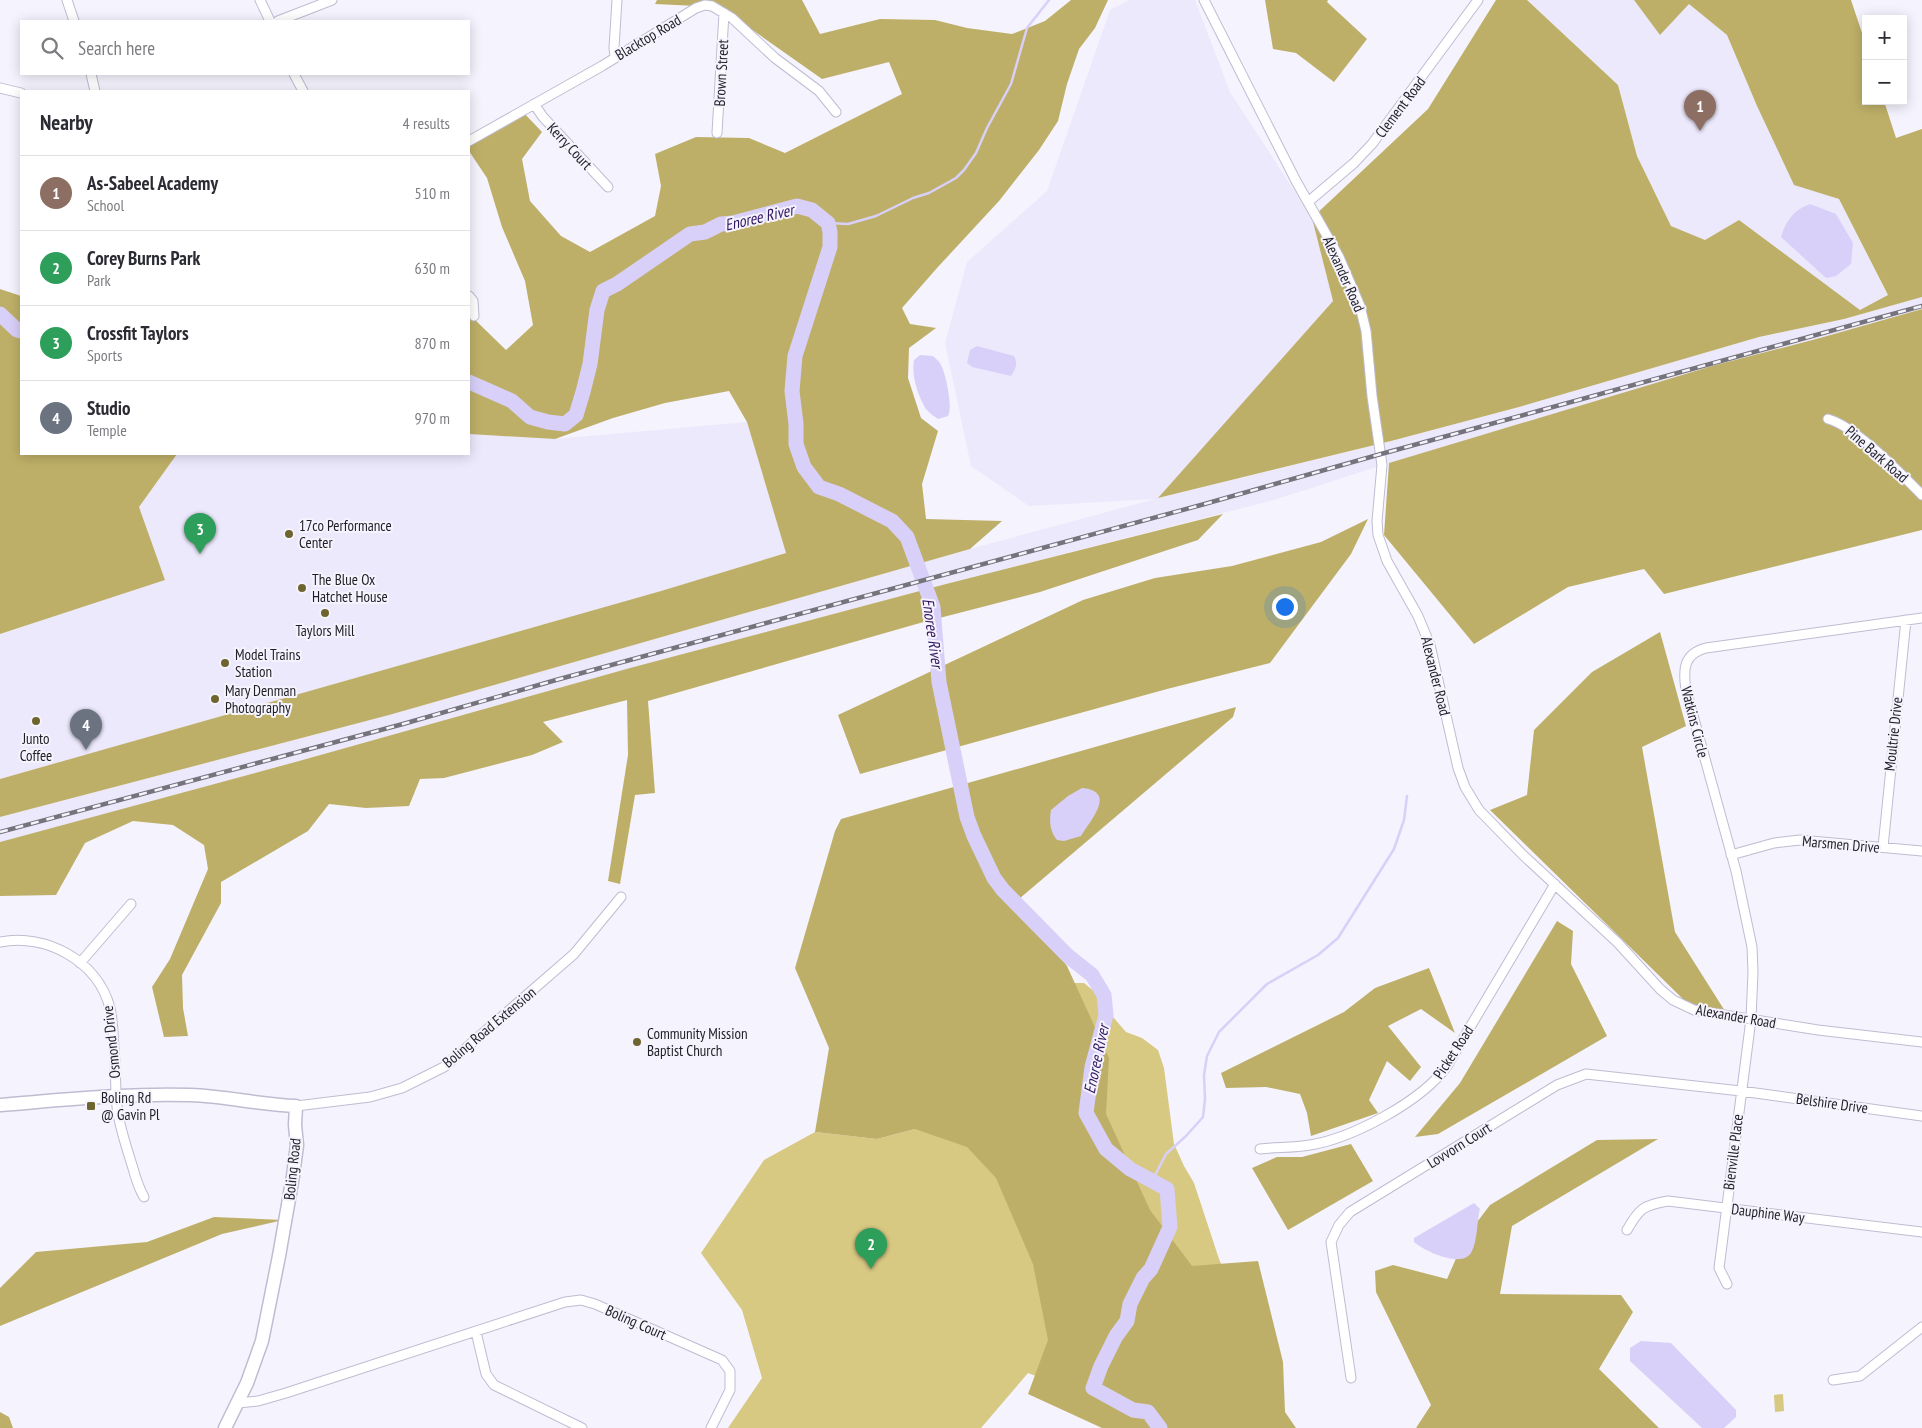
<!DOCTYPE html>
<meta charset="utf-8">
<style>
body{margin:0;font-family:"PT Sans Narrow",sans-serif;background:#f7f7f7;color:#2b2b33}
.controls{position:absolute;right:15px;top:15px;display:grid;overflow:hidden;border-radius:0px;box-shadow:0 2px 12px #0003}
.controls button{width:45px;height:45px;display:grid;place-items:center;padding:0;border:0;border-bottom:1px solid #e1e1e2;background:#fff;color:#2b2b33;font:25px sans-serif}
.you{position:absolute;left:1284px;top:606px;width:18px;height:18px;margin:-12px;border:4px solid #fff;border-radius:50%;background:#1a73e8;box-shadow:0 0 0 8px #1a73e833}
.badge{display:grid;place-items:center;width:32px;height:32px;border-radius:50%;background:#db2777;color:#fff;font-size:16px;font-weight:700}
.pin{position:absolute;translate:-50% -41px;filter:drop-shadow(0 1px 2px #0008)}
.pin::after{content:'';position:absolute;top:26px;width:18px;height:15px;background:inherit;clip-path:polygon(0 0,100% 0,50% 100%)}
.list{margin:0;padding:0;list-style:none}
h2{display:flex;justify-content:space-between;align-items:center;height:65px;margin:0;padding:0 20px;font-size:21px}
h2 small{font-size:16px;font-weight:400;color:#7c7c81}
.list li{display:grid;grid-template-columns:32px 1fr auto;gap:15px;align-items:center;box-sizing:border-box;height:75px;padding:0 20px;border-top:1px solid #e1e1e2}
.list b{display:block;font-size:19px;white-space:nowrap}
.list p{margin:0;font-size:16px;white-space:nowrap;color:#7c7c81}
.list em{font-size:16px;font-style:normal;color:#7c7c81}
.icon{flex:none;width:28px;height:28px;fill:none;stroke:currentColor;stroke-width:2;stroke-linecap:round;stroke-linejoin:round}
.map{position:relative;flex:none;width:1922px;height:1428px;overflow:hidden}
.search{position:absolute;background:#fff;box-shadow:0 2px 12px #0003;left:20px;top:20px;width:450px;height:55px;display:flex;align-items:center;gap:12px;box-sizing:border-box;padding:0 18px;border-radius:0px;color:#7c7c81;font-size:19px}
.panel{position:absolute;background:#fff;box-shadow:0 2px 12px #0003;left:20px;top:90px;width:450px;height:365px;border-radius:0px}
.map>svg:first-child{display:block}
.built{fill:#ece9fc}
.green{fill:#d7c882}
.forest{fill:#beaf68}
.water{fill:#d8d0f9}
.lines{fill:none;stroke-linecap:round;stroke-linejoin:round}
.stream{stroke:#d8d0f9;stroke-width:2.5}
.river{stroke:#d8d0f9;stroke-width:15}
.street-casing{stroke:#bfbcd2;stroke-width:11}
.secondary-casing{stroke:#bfbcd2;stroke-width:15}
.street{stroke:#fff;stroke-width:9}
.secondary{stroke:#fff;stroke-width:12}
.rail-casing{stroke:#75737c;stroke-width:4.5}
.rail{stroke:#f5f3fd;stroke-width:2.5;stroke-dasharray:8;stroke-linecap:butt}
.poi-dot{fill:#6e6430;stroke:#f5f3fd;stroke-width:2}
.labels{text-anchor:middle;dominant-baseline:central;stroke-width:4;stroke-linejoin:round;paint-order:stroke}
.street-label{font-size:15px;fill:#1f1d25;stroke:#f5f3fd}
.poi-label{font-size:15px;fill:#1f1d25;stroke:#f5f3fd;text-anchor:start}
.water-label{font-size:16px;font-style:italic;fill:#321762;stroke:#f5f3fd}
</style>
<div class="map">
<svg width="1922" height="1428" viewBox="0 0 1922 1428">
<rect width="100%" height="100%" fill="#f5f3fd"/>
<path class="built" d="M 1129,0 L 1195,0 L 1230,92 L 1312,218 L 1333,301 L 1159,498 L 1391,441 L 1519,407 L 1759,337 L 1844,319 L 1922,297 L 1922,309 L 1820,338 L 1712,366 L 1389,463 L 1274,500 L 946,584 L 630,668 L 299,761 L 0,842 L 0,817 L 389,715 L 970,549 L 1155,499 L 1029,506 L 971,466 L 945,343 L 967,262 L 1047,191 L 1110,10 Z
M 1527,0 L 1634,0 L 1660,34 L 1689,4 L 1727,35 L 1757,106 L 1794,184 L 1839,199 L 1888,296 L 1860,310 L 1739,220 L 1705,240 L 1671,226 L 1637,156 L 1618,85 Z
M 747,422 L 786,553 L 661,591 L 0,779 L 0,634 L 165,580 L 139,507 L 177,454 L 469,454 L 469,434 L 555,439 Z"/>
<path class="green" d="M 1032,918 L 1042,929 L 1054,965 L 1065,983 L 1084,983 L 1101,997 L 1113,1017 L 1126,1032 L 1142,1038 L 1158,1050 L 1164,1068 L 1174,1144 L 1184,1166 L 1194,1183 L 1219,1259 L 1249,1326 L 1096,1400 L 1028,1373 L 981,1428 L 728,1428 L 762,1378 L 742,1310 L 701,1253 L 764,1160 L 815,1132 L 877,1139 L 915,1129 Z
M 1783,1394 L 1784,1411 L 1775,1412 L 1774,1395 Z"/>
<path class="forest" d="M 657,0 L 802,0 L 820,34 L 880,19 L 935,20 L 967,28 L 1012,34 L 1045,21 L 1071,0 L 1108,0 L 1095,28 L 1079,49 L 1067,84 L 1058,121 L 1039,150 L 999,201 L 937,268 L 902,308 L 910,324 L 936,328 L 909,348 L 908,378 L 921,418 L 938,431 L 922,484 L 926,519 L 1002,521 L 970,549 L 389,715 L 0,817 L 0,779 L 661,591 L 786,553 L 747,422 L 729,391 L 665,403 L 613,418 L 555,439 L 469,434 L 469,314 L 506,350 L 533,325 L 525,281 L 502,227 L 487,178 L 469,151 L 469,146 L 522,111 L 542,132 L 522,159 L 530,201 L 561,236 L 590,252 L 655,216 L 661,186 L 655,154 L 696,137 L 749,138 L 785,153 L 902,94 L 889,62 L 822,79 L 717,5 L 697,6 L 655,4 Z
M 1265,0 L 1328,0 L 1327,2 L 1367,39 L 1334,82 L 1296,53 L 1273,49 Z
M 1496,0 L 1527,0 L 1618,85 L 1637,156 L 1671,226 L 1705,240 L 1739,220 L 1860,310 L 1888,295 L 1839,199 L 1794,185 L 1757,106 L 1727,35 L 1689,4 L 1660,35 L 1634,0 L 1851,0 L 1866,45 L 1866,101 L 1884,101 L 1896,138 L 1922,129 L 1922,297 L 1844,319 L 1759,337 L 1519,407 L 1391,441 L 1158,498 L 1333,301 L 1312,218 L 1428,109 Z
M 0,289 L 21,296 L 21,454 L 177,454 L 139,507 L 165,580 L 0,634 Z
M 1922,309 L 1922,530 L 1664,594 L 1644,569 L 1568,587 L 1474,644 L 1384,535 L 1389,463 L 1712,366 L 1820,338 Z
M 1223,514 L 1198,540 L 1040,592 L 920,623 L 648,701 L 655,793 L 635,795 L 620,884 L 608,881 L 628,755 L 627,700 L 543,722 L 563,742 L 532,755 L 444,778 L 420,779 L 409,806 L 366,808 L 329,804 L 308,831 L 221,882 L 221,903 L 182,975 L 183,1008 L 188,1036 L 164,1037 L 152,987 L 170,959 L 208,869 L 204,845 L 173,825 L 133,821 L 85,843 L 56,895 L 0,896 L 0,842 L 299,761 L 630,668 L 946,584 Z
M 1368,519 L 1351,554 L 1270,663 L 1167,689 L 860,774 L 838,715 L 1083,600 L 1155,578 L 1232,566 L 1321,542 Z
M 1660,632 L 1686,726 L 1642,747 L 1675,932 L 1730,1019 L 1684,1000 L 1490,810 L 1527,795 L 1534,730 L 1592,672 Z
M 1236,707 L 1233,717 L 1019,899 L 1067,966 L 1109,1058 L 1106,1114 L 1150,1210 L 1192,1266 L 1258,1261 L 1283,1362 L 1285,1412 L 1296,1428 L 1102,1428 L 1028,1394 L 1048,1340 L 1033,1264 L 996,1178 L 967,1147 L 915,1129 L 877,1139 L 815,1132 L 829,1048 L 795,968 L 835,831 L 841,819 Z
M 1557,921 L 1573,931 L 1571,964 L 1607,1036 L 1438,1134 L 1415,1137 L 1460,1083 Z
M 1429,968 L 1455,1033 L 1421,1009 L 1388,1026 L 1421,1067 L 1410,1081 L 1387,1061 L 1369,1100 L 1378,1113 L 1311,1136 L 1307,1113 L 1300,1094 L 1266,1087 L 1226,1088 L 1221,1073 L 1344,1012 L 1375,988 Z
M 1658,1139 L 1512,1226 L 1500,1294 L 1621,1295 L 1633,1312 L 1599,1369 L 1659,1428 L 1416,1428 L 1431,1405 L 1376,1292 L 1375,1271 L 1393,1265 L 1447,1279 L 1465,1238 L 1490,1205 L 1597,1140 Z
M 1351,1144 L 1373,1181 L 1288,1230 L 1252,1168 L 1277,1157 L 1302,1157 Z
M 214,1217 L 283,1220 L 222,1234 L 0,1326 L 0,1288 L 36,1252 L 147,1242 Z
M 0,1412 L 9,1417 L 13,1428 L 0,1428 Z"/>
<path class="water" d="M 1810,204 L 1836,214 L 1853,243 L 1851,264 L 1836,276 L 1826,278 L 1781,237 C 1786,220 1794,210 1810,204 Z
M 977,346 L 1014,356 C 1018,363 1016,369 1011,376 L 972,367 L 967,363 L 970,350 Z
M 920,355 L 933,356 C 936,359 940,362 941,365 C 946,374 953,408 948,416 L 938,419 C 934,416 929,413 926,409 C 918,396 911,375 914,360 Z
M 1082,788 C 1117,791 1091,820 1081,836 L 1064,841 L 1057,840 C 1050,831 1049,822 1051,810 L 1068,796 Z
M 1474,1203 L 1480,1209 L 1479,1213 C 1477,1225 1477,1241 1472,1251 C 1464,1270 1424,1251 1414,1242 L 1414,1238 Z
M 1641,1341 L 1671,1343 L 1736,1410 L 1736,1417 L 1724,1428 L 1702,1428 L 1630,1361 L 1630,1348 Z"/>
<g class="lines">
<path class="stream" d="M 828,223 L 848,224 L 876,216 L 913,198 L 929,193 L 956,178 L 964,170 L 976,153 L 987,128 L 1011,84 L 1027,28 L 1049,0
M 1152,1181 L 1166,1154 L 1186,1136 L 1203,1117 L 1205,1099 L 1204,1075 L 1207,1056 L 1219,1032 L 1267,984 L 1318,955 L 1338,938 L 1394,849 L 1404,820 L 1407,796"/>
<path class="river" d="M 0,314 L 17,330 L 21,331
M 469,382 L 512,401 L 530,417 L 548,422 L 565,424 L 576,415 L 583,392 L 590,364 L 597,310 L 603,291 L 617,284 L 690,234 L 705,232 L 721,224 L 733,223 L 797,206 L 812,210 L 828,223 L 830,232 L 830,247 L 795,356 L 792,391 L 796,424 L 796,444 L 804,467 L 819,487 L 839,494 L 892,521 L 907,537 L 933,607 L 939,682 L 967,817 L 974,836 L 994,878 L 1003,890 L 1068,956 L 1092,975 L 1104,995 L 1106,1015 L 1092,1067 L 1086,1113 L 1106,1149 L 1130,1169 L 1167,1189 L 1170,1227 L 1151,1269 L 1143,1278 L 1130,1304 L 1127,1321 L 1116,1336 L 1101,1366 L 1093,1388 L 1133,1410 L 1148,1412 L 1160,1428"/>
<g class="street-casing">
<path id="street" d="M 67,0 L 74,21
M 260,0 L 270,21
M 1204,0 L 1296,181 L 1339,257 L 1360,306 L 1366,331 L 1372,396 L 1382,465 L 1377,521 L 1378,535 L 1387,561 L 1418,616 L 1430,645 L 1458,768 L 1465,787 L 1479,810 L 1523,855 L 1618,943 L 1660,989 L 1673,1000 L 1694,1010 L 1712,1013 L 1818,1030 L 1922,1042
M 278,21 L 332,0
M 615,57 L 614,48 L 617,0
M 91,74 L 95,91
M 294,74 L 303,91
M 0,88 L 21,93
M 534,104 L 543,117 L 608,187
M 717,133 L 724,13
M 469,141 L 602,66 L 696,8 L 705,5 L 712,6 L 732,18 L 775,58 L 819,91 L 836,112
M 1308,202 L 1354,163 L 1372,144 L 1478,0
M 469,296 L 473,301 L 474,316
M 1828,419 C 1855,426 1901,474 1922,495
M 1883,847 L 1906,620
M 1731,855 L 1774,843 L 1800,840 L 1922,851
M 0,942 C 46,933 98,961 110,1008 C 114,1025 113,1044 115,1061 C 116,1078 115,1097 118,1114 C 121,1131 127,1149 132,1165 C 135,1176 138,1187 144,1197
M 80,963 L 131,904
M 296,1106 L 370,1097 L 402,1088 L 444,1067 L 574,954 L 621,897
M 1260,1149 C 1276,1147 1293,1148 1310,1145 C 1353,1138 1422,1101 1447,1066 L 1555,884
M 1627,1230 C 1639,1209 1643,1205 1668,1201 L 1922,1232
M 1727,1284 L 1719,1268 L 1751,1019 L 1753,972 L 1752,947 L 1736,871 L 1686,690 C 1683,670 1683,654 1706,648 L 1922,618
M 476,1332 L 486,1374 L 494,1385 L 582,1428
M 1351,1378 L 1331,1242 L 1339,1225 L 1350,1212 L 1557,1085 L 1586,1074 L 1741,1091 L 1922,1116
M 1833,1380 L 1860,1376 L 1922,1327
M 238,1403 L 258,1401 L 286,1393 L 565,1302 L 581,1300 L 595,1304 L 722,1360 L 730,1371 L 730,1390 L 711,1428"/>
</g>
<g class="secondary-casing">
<path id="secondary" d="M 0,1105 C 63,1100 127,1093 190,1095 C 226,1096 260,1105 296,1106 L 295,1125 L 297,1145 L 293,1176 L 279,1256 L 262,1341 L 247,1383 L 225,1428"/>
</g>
<use href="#street" class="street"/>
<use href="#secondary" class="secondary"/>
<g class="rail-casing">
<path id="rail" d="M 0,832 L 403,724 L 556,680 L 1201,505 L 1381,454 L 1922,306"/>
</g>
<use href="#rail" class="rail"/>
</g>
<g class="poi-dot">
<circle cx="289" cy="534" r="5"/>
<circle cx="302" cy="588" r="5"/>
<circle cx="325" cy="613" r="5"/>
<circle cx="225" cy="663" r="5"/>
<circle cx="215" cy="699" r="5"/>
<circle cx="36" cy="721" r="5"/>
<circle cx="637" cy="1042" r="5"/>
<rect x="86" y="1101" width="10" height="10" rx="2.5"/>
</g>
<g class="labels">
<g class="street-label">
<text transform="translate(648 37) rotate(-31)">Blacktop Road</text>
<text transform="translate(721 73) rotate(-87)">Brown Street</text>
<text transform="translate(1400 107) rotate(-53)">Clement Road</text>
<text transform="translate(570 146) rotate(47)">Kerry Court</text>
<text transform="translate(1344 274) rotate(66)">Alexander Road</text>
<text transform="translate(1877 454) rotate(41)">Pine Bark Road</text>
<text transform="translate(1436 676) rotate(76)">Alexander Road</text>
<text transform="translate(1695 722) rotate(76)">Watkins Circle</text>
<text transform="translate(1893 734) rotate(-84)">Moultrie Drive</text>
<text transform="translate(1841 844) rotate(5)">Marsmen Drive</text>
<text transform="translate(1736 1016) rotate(10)">Alexander Road</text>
<text transform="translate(489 1027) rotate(-40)">Boling Road Extension</text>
<text transform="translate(111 1042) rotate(-96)">Osmond Drive</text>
<text transform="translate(1453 1052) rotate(-57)">Picket Road</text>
<text transform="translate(1832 1103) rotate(8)">Belshire Drive</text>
<text transform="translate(1459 1145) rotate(-32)">Lovvorn Court</text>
<text transform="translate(1733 1152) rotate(-83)">Bienville Place</text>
<text transform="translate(292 1169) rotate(-84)">Boling Road</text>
<text transform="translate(1768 1213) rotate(7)">Dauphine Way</text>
<text transform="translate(636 1322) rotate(24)">Boling Court</text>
</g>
<g class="poi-label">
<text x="299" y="525">17co Performance<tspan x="299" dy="17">Center</tspan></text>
<text x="312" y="579">The Blue Ox<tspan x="312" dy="17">Hatchet House</tspan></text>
<text x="325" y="630" text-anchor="middle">Taylors Mill</text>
<text x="235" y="654">Model Trains<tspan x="235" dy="17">Station</tspan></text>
<text x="225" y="690">Mary Denman<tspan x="225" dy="17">Photography</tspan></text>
<text x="36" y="738" text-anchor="middle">Junto<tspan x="36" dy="17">Coffee</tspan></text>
<text x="647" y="1033">Community Mission<tspan x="647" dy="17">Baptist Church</tspan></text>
<text x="101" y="1097">Boling Rd<tspan x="101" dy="17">@ Gavin Pl</tspan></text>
</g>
<g class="water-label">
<text transform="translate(759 217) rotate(-13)">Enoree River</text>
<text transform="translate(933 633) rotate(82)">Enoree River</text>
<text transform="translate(1096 1059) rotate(-78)">Enoree River</text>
</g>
</g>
</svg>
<div class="controls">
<button>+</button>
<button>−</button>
</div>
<div class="you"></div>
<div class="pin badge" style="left:1700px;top:131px;background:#8d6e63">1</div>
<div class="pin badge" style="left:871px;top:1269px;background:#2e9e5b">2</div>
<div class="pin badge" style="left:200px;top:554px;background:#2e9e5b">3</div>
<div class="pin badge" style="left:86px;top:750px;background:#6b7280">4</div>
<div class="search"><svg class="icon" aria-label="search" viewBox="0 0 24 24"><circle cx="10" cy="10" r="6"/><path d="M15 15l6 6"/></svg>Search here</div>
<section class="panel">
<h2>Nearby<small>4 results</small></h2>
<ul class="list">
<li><span class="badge" style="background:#8d6e63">1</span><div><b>As-Sabeel Academy</b><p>School</p></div><em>510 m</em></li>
<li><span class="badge" style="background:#2e9e5b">2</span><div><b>Corey Burns Park</b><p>Park</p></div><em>630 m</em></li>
<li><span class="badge" style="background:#2e9e5b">3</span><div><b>Crossfit Taylors</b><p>Sports</p></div><em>870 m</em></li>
<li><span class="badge" style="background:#6b7280">4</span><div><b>Studio</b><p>Temple</p></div><em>970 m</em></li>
</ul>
</section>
</div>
